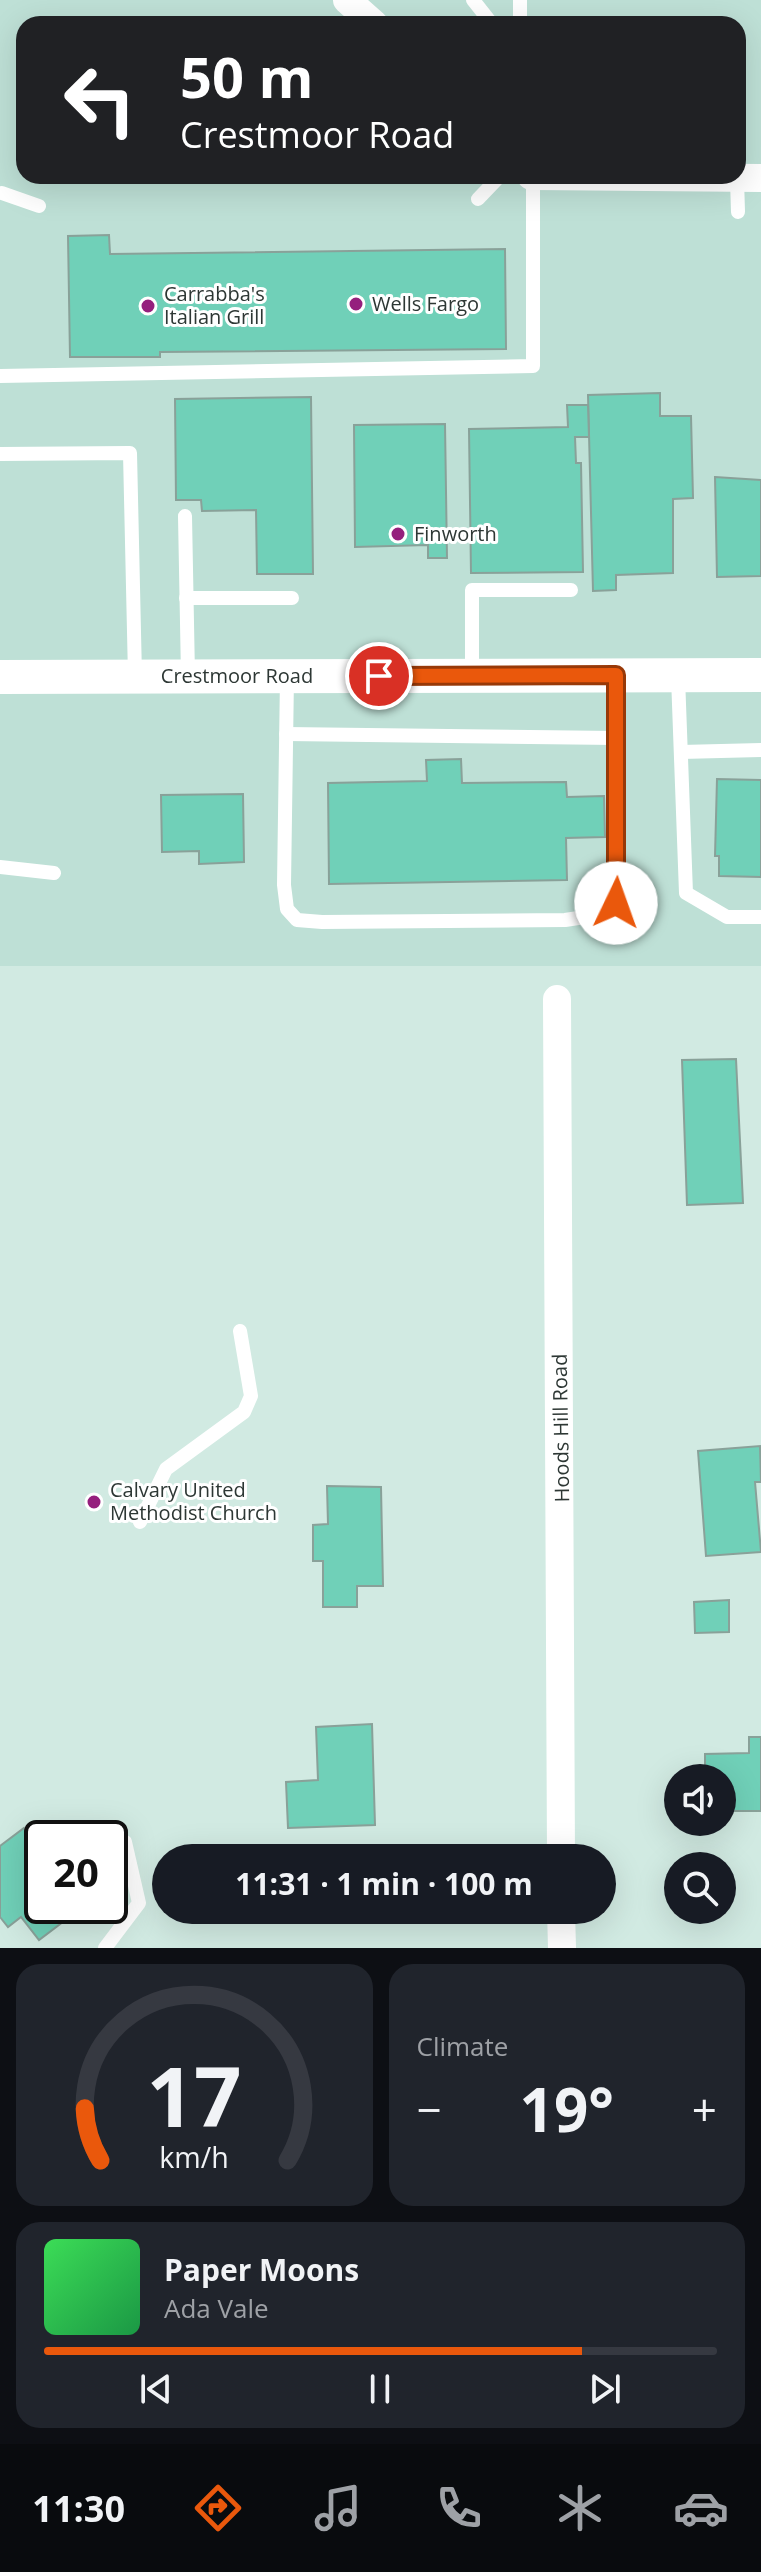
<!DOCTYPE html>
<html lang="en">
<head>
<meta charset="utf-8">
<style>
	:root { --surface:#171b24; --page:#20242c; --text:#f1f3f6; --muted:#9ea1a6; --line:#363941; --accent:#ea580c }
	body { margin:0; font-family:"Open Sans",sans-serif; background:var(--page); color:var(--text); height:100vh; display:flex; flex-direction:column; font-size:30px; white-space:nowrap }
	* { box-sizing:border-box; margin:0 }
	p { font-size:26px; color:var(--muted) }
	.icon { flex:none; width:44px; height:44px; fill:none; stroke:currentColor; stroke-width:2; stroke-linecap:round; stroke-linejoin:round }
	.map { position:relative; height:1948px; overflow:hidden }
	.panel { display:flex; flex-direction:column; gap:16px; padding:16px; background:#0d0f14; flex:1 }
	.panel>* { flex:none }
	.hud { position:absolute; left:16px; top:16px; width:730px; height:168px; border-radius:24px; box-shadow:0 8px 32px #0002; background:#202124; color:#fff; overflow:hidden }
	.fabs { position:absolute; left:664px; top:1764px; display:grid; gap:16px }
	.fabs a { display:grid; place-items:center; width:72px; height:72px; border-radius:50%; background:var(--surface); box-shadow:0 8px 32px #0002; font-size:40px }
	.speed { position:absolute; left:24px; top:1820px; display:flex; gap:16px; font-size:40px; font-weight:700; text-align:center }
	.speed>* { display:grid; place-content:center; width:104px; height:104px; border-radius:50%; background:var(--surface); box-shadow:0 8px 32px #0002; line-height:1 }
	.speed .limit { border:4px solid #111; border-radius:12px; background:#fff; color:#111 }
	.pin { position:absolute; display:grid; place-items:center; width:68px; height:68px; color:#fff; margin:-34px; border:4px solid #fff; border-radius:50%; box-shadow:0 2px 8px #0007 }
	.me { position:absolute; width:88px; margin:-44px; rotate:3deg; stroke-linejoin:round; filter:drop-shadow(0 0 6px #0008) }
	.turn { display:flex; align-items:center; gap:28px; height:168px; padding:0 32px; font-size:36px }
	.turn .icon { width:104px; height:104px; stroke-width:2.5 }
	.turn b { display:block; font-size:56px; line-height:68px }
	.big { font-size:60px; font-weight:700; line-height:1.1 }
	.panel .widget { flex:1; display:flex; flex-direction:column; justify-content:center; gap:12px; min-width:0; padding:0 28px; border-radius:24px; background:var(--page) }
	.panel .dial { align-items:center; gap:0 }
	.dial svg { height:208px; overflow:visible; fill:none; stroke:var(--line); stroke-width:7; stroke-linecap:round; text-anchor:middle }
	.dial text { fill:var(--text); stroke:none }
	.song { display:flex; align-items:center; gap:24px }
	.cover { width:96px; height:96px; border-radius:12px; background:linear-gradient(135deg,hsl(130 70% 55%),hsl(140 70% 35%)) }
	.played { height:8px; border-radius:4px; background:linear-gradient(90deg,var(--accent) 80%,var(--line) 80%) }
	.keys { display:flex; justify-content:space-around; direction:ltr }
	.heat { display:flex; justify-content:space-between; align-items:center; font-size:44px; direction:ltr }
	.panel .tiles { flex:1; display:grid; gap:16px; grid-template-columns:1fr 1fr }
	.widget:last-child { grid-column:span 2 }
	.trip { position:absolute; left:152px; top:1844px; width:464px; height:80px; border-radius:40px; background:var(--surface); box-shadow:0 8px 32px #0002; font-weight:700; line-height:80px; text-align:center }
	.tabs { display:flex; height:128px; justify-content:space-around; align-items:center; background:#090b0e; color:var(--muted) }
	.tabs .icon { width:56px; height:56px }
	.tabs .current { color:var(--accent) }
	.tabs b { font-size:36px; color:var(--text) }
	.map>svg:first-child { display:block }
	.built { fill:#bee0d6; fill-rule:evenodd }
	.building { fill:#70d0b8; stroke:#89a199; stroke-width:2 }
	.lines { fill:none; stroke-linecap:round; stroke-linejoin:round }
	.service { stroke:#fff; stroke-width:14 }
	.minor { stroke:#fff; stroke-width:28 }
	.tertiary { stroke:#fff; stroke-width:34 }
	.route-casing { stroke:#983908; stroke-width:20 }
	.route { stroke:#ea580c; stroke-width:14 }
	.poi-dot { fill:#951f7d; stroke:#fff; stroke-width:3 }
	.labels { text-anchor:middle; stroke-width:6; stroke-linejoin:round; paint-order:stroke }
	.poi-label { font-size:20px; fill:#2d3734; stroke:#fff; text-anchor:start }
	.street-label { font-size:20px; fill:#2d3734; stroke:#fff }
</style>
</head>
<body>
<div class="map">
<svg width="761" height="1948" viewBox="0 0 761 1948">
	<rect width="100%" height="100%" fill="#d1eae2"/>
	<!-- built -->
	<path class="built" d="M0 0H761V966H0ZM24 24H738V176H24Z"/>
	<!-- building -->
	<g class="building">
		<polygon points="109,235 110,254 505,249 506,349 160,352 160,357 70,357 68,236"/>
		<polygon points="660,393 660,416 691,416 693,498 673,499 673,573 616,575 616,590 593,591 588,395"/>
		<polygon points="311,397 313,574 257,574 256,510 202,511 201,500 176,500 175,399"/>
		<polygon points="567,405 588,405 589,437 575,437 576,463 581,463 583,572 471,573 469,429 568,427"/>
		<polygon points="445,424 447,558 428,558 428,545 355,547 354,425"/>
		<polygon points="715,477 761,480 761,576 717,577"/>
		<polygon points="461,759 462,783 566,782 567,797 604,796 605,837 566,838 567,880 329,884 328,783 427,781 426,760"/>
		<polygon points="717,779 761,780 761,877 719,876 719,856 715,856"/>
		<polygon points="243,794 244,862 199,864 199,851 162,852 161,795"/>
		<polygon points="736,1059 743,1203 687,1205 682,1060"/>
		<polygon points="760,1446 761,1482 755,1482 761,1552 706,1556 698,1451"/>
		<polygon points="327,1486 381,1487 383,1586 357,1586 357,1607 323,1607 323,1561 313,1561 313,1525 328,1524"/>
		<polygon points="729,1600 729,1632 695,1633 694,1602"/>
		<polygon points="372,1724 375,1825 288,1828 286,1782 318,1780 316,1727"/>
		<polygon points="749,1737 761,1737 761,1811 722,1811 722,1778 705,1778 705,1754 749,1753"/>
		<polygon points="24,1828 42,1852 42,1866 36,1870 42,1878 42,1906 84,1906 39,1940 21,1917 8,1927 0,1917 0,1846"/>
	</g>
	<g class="lines">
		<!-- service -->
		<g class="service">
			<polyline points="473,0 492,24"/>
			<polyline points="520,0 520,24"/>
			<polyline points="737,179 738,212"/>
			<polyline points="2,193 39,206"/>
			<polyline points="478,199 500,176"/>
			<polyline points="0,376 533,366 533,177"/>
			<polyline points="0,454 130,453 135,676"/>
			<polyline points="185,516 188,676"/>
			<polyline points="186,598 292,598"/>
			<polyline points="472,675 472,590 571,590"/>
			<polyline points="287,677 284,885 287,909 297,920 322,922 565,920 598,915 616,903 616,675"/>
			<polyline points="678,677 686,893 727,917 761,917"/>
			<polyline points="286,734 616,738"/>
			<polyline points="681,752 761,750"/>
			<polyline points="0,867 54,873"/>
			<polyline points="140,1522 166,1469 244,1412 251,1396 240,1331"/>
			<polyline points="93,1834 109,1838"/>
			<polyline points="105,1948 139,1903 125,1842 110,1838"/>
		</g>
		<!-- minor -->
		<g class="minor">
			<polyline points="347,0 374,24"/>
			<polyline points="531,176 761,178"/>
			<polyline points="557,999 561,1858"/>
			<polyline points="561,1910 562,1948"/>
		</g>
		<!-- tertiary -->
		<polyline class="tertiary" points="0,677 761,675"/>
	</g>
	<g class="lines">
		<defs>
			<polyline id="route" points="379,676 616,675 616,903"/>
		</defs>
		<!-- route casing -->
		<use href="#route" class="route-casing"/>
		<!-- route -->
		<use href="#route" class="route"/>
	</g>
	<!-- markers -->
	<g class="poi-dot">
		<circle cx="356" cy="304" r="8"/>
		<circle cx="148" cy="306" r="8"/>
		<circle cx="398" cy="534" r="8"/>
		<circle cx="94" cy="1502" r="8"/>
	</g>
	<g class="labels">
		<!-- poi labels -->
		<g class="poi-label">
			<text x="164" y="301">Carrabba's<tspan x="164" dy="23">Italian Grill</tspan></text>
			<text x="372" y="311">Wells Fargo</text>
			<text x="414" y="541">Finworth</text>
			<text x="110" y="1497">Calvary United<tspan x="110" dy="23">Methodist Church</tspan></text>
		</g>
		<!-- street labels -->
		<g class="street-label">
			<text x="237" y="683">Crestmoor Road</text>
			<text transform="translate(561 1428) rotate(-91)" y="7">Hoods Hill Road</text>
		</g>
	</g>
</svg>
<div class="fabs">
<a><svg class="icon" aria-label="sound" viewBox="0 0 24 24"><path d="M4 9h4l5-4v14l-5-4H4zM17 9q2 3 0 6"/></svg></a>
<a><svg class="icon" aria-label="search" viewBox="0 0 24 24"><circle cx="10" cy="10" r="6"/><path d="M15 15l6 6"/></svg></a>
</div>
<div class="speed"><div class="limit">20</div></div>
<div class="pin" style="left:379px;top:676px;background:#d93025"><svg class="icon" aria-label="arrive" viewBox="0 0 24 24"><path d="M6 21V4h12l-3 4 3 4H6"/></svg></div>
<svg class="me" style="left:616px;top:903px" viewBox="-20 -20 40 40"><circle r="19" fill="#fff"/><path d="M0-13L10 11 0 6-10 11z" fill="#ea580c"/></svg>
<div class="trip">11:31 · 1 min · 100 m</div>
<div class="hud">
<div class="turn"><svg class="icon" aria-label="left" viewBox="0 0 24 24"><path d="M17 20v-9H6M10 6l-5 5 5 5"/></svg><div><b>50 m</b>Crestmoor Road</div></div>
</div>
</div>
<section class="panel">
<div class="tiles">
<div class="widget dial"><svg viewBox="0 0 100 80">
<path d="M14 69A42 42 0 1 1 86 69"/>
<path d="M14 69A42 42 0 0 1 8 49" stroke="#ea580c"/>
<text x="50" y="56" font-size="32" font-weight="700">17</text>
<text x="50" y="72" font-size="11">km/h</text>
</svg></div>
<div class="widget"><p>Climate</p>
<div class="heat"><a>−</a><b class="big">19°</b><a>+</a></div>
</div>
<div class="widget">
<div class="song"><i class="cover"></i><div><b>Paper Moons</b><p>Ada Vale</p></div></div>
<div class="played"></div>
<div class="keys"><svg class="icon" aria-label="previous" viewBox="0 0 24 24"><path d="M18 5L8 12l10 7zM5 5v14"/></svg><svg class="icon" aria-label="pause" viewBox="0 0 24 24"><path d="M8 5v14M16 5v14"/></svg><svg class="icon" aria-label="next" viewBox="0 0 24 24"><path d="M6 5l10 7-10 7zM19 5v14"/></svg></div>
</div>
</div>
</section>
<nav class="tabs">
<b>11:30</b>
<svg class="icon current" aria-label="directions" viewBox="0 0 24 24"><path d="M12 3l9 9-9 9-9-9zM9 14v-3h6M13 9l2 2-2 2"/></svg>
<svg class="icon" aria-label="music" viewBox="0 0 24 24"><path d="M9 18V5l10-2v13"/><circle cx="6" cy="18" r="3"/><circle cx="16" cy="16" r="3"/></svg>
<svg class="icon" aria-label="phone" viewBox="0 0 24 24"><path d="M5 4h4l2 5-3 2q2 4 5 5l2-3 5 2v4C11 20 4 13 5 4z"/></svg>
<svg class="icon" aria-label="climate" viewBox="0 0 24 24"><path d="M12 3v18M4 7l16 10M4 17L20 7"/></svg>
<svg class="icon" aria-label="car" viewBox="0 0 24 24"><path d="M5 17H2v-5l4-1 3-4h7l3 4 3 1v5h-3M9 17h6M6 11h13"/><circle cx="7" cy="17" r="2"/><circle cx="17" cy="17" r="2"/></svg>
</nav>
</body>
</html>
